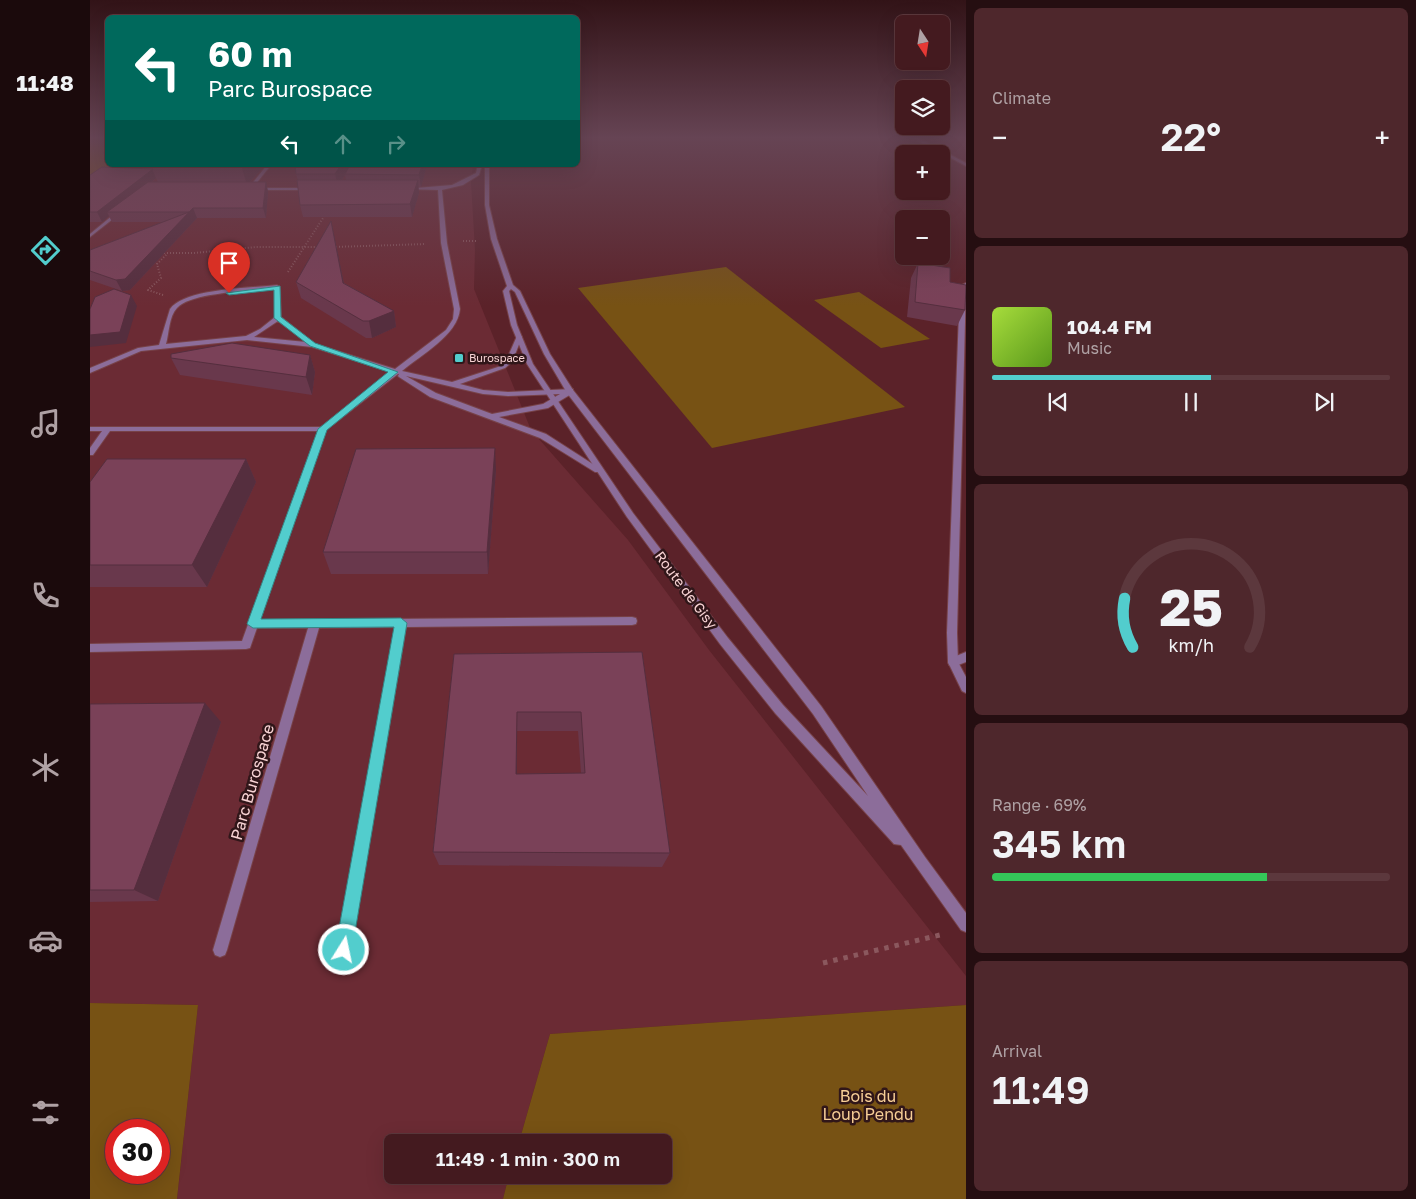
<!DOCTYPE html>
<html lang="en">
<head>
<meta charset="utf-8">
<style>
	:root { --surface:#441a1f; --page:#4e272c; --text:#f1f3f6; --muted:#afa1a4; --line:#5c383d; --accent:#52cdcd }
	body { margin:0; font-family:"Golos Text",sans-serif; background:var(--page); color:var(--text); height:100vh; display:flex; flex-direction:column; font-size:19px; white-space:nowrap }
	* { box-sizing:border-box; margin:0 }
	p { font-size:16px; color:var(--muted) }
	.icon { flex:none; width:28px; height:28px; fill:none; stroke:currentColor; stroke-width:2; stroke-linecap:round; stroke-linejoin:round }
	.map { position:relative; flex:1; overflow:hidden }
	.sheet { display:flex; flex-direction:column; gap:8px; padding:8px; background:#250e11; width:450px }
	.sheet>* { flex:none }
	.banner { position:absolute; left:15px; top:15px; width:475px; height:152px; border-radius:8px; box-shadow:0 5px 20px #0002,0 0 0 1px var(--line); background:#00695c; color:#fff; overflow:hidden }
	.needle { width:32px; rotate:168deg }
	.fabs { position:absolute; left:805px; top:15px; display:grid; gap:10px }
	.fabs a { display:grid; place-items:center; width:55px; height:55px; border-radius:8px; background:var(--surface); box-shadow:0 5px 20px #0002,0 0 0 1px var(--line); font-size:25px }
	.speed { position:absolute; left:15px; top:1119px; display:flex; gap:10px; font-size:25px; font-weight:700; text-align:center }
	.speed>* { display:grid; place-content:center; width:65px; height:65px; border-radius:50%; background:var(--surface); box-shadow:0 5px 20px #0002,0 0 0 1px var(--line); line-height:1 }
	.speed .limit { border:8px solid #d22; background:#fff; color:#111 }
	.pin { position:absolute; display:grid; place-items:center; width:42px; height:42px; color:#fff; margin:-51px -21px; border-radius:50% 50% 50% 0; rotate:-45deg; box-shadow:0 0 5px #0007 }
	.pin .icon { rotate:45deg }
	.me { position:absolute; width:55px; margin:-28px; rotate:10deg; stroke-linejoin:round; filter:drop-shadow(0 0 4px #0008) }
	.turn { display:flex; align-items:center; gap:18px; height:105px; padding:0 20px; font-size:22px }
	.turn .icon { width:65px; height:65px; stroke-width:2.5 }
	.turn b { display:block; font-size:35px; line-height:42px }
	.lanes { display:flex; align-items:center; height:48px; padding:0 20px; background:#0003; justify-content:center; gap:25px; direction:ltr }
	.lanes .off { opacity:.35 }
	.big { font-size:38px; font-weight:600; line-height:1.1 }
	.sheet .tile { flex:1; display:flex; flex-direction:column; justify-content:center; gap:8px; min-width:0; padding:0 18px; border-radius:8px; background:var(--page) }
	.sheet .dial { align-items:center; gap:0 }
	.dial svg { height:130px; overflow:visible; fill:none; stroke:var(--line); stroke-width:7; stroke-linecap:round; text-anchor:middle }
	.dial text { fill:var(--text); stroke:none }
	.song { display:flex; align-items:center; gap:15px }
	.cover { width:60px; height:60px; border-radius:8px; background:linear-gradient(135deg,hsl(80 70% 55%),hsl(90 70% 35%)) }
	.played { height:5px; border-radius:2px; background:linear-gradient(90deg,var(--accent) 55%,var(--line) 55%) }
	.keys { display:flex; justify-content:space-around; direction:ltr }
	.heat { display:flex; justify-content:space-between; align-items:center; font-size:28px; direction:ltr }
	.charge { height:8px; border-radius:4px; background:linear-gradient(90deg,#34c759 69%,var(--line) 0) }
	.trip { position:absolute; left:294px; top:1134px; width:288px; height:50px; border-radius:8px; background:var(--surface); box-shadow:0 5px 20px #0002,0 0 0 1px var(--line); font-weight:600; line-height:50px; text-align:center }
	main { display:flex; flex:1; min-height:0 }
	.dock { display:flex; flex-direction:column; width:90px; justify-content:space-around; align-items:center; background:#1b0a0c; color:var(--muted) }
	.dock .icon { width:35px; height:35px }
	.dock .on { color:var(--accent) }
	.dock b { font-size:22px; color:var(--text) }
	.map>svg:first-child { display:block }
	.built { fill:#6b2b34 }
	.green { fill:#775214; fill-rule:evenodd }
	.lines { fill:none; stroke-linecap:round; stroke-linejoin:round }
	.service-casing { stroke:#774248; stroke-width:2 }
	.minor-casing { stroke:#774248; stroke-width:2 }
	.tertiary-casing { stroke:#774248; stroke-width:2 }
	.path-far1 { stroke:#8b585e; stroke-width:2; stroke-dasharray:1 2; stroke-linecap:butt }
	.path { stroke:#8b585e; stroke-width:5; stroke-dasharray:4.5 6; stroke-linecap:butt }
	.service { fill:#8c6d9a; fill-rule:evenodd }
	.minor { fill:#8c6d9a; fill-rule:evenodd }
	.tertiary { fill:#8c6d9a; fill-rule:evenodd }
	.wall { fill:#69384c; fill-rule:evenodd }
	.shaded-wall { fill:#552e3e }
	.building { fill:#7a4158; stroke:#552e3e; fill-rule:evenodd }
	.route { fill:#52cdcd; stroke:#358585 }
	.poi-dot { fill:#52cdcd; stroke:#301619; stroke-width:2 }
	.labels { text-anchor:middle; stroke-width:5; stroke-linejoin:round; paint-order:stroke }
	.far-poi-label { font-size:11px; fill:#f8d3d4; stroke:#301619; text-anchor:start }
	.street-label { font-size:14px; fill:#f8d3d4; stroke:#301619 }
	.near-street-label { font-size:16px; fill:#f8d3d4; stroke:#301619 }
	.near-park-label { font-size:16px; fill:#f7ce96; stroke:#301619 }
</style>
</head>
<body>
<main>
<nav class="dock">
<b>11:48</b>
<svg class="icon on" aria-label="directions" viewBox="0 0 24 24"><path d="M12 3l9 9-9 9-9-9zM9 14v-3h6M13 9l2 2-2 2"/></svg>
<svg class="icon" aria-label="music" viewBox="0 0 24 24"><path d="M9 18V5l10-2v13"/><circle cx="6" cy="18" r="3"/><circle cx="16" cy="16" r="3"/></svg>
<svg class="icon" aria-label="phone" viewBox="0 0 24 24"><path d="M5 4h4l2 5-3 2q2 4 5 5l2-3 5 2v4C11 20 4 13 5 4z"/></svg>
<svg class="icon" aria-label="climate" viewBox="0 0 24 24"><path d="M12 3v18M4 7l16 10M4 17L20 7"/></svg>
<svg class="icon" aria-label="car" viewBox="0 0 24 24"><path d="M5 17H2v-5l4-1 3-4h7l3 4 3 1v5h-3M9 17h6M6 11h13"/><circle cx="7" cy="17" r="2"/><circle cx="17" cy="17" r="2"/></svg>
<svg class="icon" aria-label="filters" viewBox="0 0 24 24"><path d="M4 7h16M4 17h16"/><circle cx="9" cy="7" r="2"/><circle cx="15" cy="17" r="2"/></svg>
</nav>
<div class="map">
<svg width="876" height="1199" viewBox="0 0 876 1199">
	<rect width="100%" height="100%" fill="#5b2229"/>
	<!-- built -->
	<polygon class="built" points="31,165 383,165 381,182 385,250 384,289 441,430 538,540 619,650 876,976 876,1005 460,1034 429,1142 302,1142 302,1175 419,1175 413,1199 87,1199 108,1005 0,1003 0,178"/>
	<!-- green -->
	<g class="green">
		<polygon points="0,138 17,138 18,165 31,165 0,178"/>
		<polygon points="636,267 815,407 622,448 488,288"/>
		<polygon points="769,292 840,339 791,348 724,300"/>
		<path d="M0 1003 108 1005 87 1199H0ZM26 1130H69V1172H26Z"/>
		<polygon points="876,1005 876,1199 413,1199 419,1175 572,1175 572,1142 429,1142 460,1034"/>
	</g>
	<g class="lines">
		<defs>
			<polygon id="service" points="876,652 876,662 863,667 859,665 858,662 859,659"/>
			<g id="minor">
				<polygon points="823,138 828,138 876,163 876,166"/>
				<polygon points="177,165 181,165 161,190 157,190"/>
				<path d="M388 165H392L389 175 373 185 352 190 357 243 370 309C368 335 331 355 312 371L362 382 411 366 416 361 427 336H431L432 337 422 362 415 368 370 384 393 390 418 392 483 389V393L458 408 409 417 456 434 512 470 511 472H505L450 438 340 397 309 377 308 376 309 374H308L236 430 170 620 542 617 546 618 547 621 546 624 542 625 316 627 261 950 259 955 254 957 249 955 247 950 305 627 229 628 137 950 135 955 130 957 125 955 123 950 218 628H167L160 648 156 649 0 652V644L152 641 228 431H20L3 455H0V448L12 431H0V427H231L301 372 222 347 157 340 51 351 0 373V368L48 348 69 345 80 309C95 288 162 288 187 285L190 287 191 317 225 344 305 369 356 330 363 319 364 309 351 243 348 190 314 189 362 185 386 173ZM184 289 185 317 170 329 156 336 76 344C79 334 79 316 87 308 101 292 163 291 184 289ZM188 321 216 342 164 337ZM316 376 393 394 418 396 470 394 453 404 402 414 346 393Z"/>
				<polygon points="164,188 222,188 224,189 222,190 162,190"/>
				<polygon points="29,210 33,211 0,237 0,234"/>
				<polygon points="876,283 867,633 868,662 876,677 876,693 872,691 858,662 857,633 870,286"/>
			</g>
			<path id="tertiary" d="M395 165H399V205L407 239 423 285 430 291 460 354 483 390 731 706 835 857 876 913V932L871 930 811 845 804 844 685 713 630 644 537 517 437 364 421 325 413 291 417 286 401 239 395 205ZM421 289 425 292 454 354 477 393 723 714 778 796 693 705 638 638 543 513 443 364 427 325 419 291Z"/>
		</defs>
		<!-- service casing -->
		<use href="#service" class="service-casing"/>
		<!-- minor casing -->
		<use href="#minor" class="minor-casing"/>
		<!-- tertiary casing -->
		<use href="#tertiary" class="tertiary-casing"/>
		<!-- path-far1 -->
		<g class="path-far1">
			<polyline points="373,241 386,241"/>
			<polyline points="243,247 336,244"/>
			<polyline points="71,253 104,253 166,247 229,247"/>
			<polyline points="198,272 235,215"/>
			<polyline points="73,295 58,290 71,278 67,264 77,254"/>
		</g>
		<!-- path -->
		<polyline class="path" points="733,963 854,934"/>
		<!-- service -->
		<use href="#service" class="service"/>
		<!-- minor -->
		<use href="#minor" class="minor"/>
		<!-- tertiary -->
		<use href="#tertiary" class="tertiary"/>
	</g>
	<!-- wall -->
	<g class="wall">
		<polygon points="18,149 18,163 13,153"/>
		<path d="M18 165H175L160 182H176L178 192 176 218H107L40 290 32 291 0 280V250L73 222H22L19 216 12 222H0V175L19 167ZM66 178 68 182H62Z"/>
		<path d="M337 165 331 187H328L329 193 322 217H213L210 205 208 180 206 174ZM255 175 256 180H252Z"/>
		<polygon points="241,221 254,283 304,311 306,327 282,338 276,338 211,298 206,282"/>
		<polygon points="828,263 860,282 875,310 867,326 817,317 821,278"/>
		<polygon points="220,355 225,372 222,395 90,375 81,358"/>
		<polygon points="156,459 166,482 117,587 0,587 0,482"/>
		<polygon points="406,470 398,574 241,574 233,552"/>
		<path d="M552 652 580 853 572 867 349 865 343 852 364 654ZM427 731H488L491 773 427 774Z"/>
		<polygon points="0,704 131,722 68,901 0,902"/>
	</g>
	<!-- shaded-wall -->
	<g class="shaded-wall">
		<polygon points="151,165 175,165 157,185"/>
		<polygon points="251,165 261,165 248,186 245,174"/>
		<polygon points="332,165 337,165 331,187 329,175"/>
		<polygon points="62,169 66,178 24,212 17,212 19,216 12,222 7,212"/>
		<polygon points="328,180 329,193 322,217 320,204"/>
		<polygon points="176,182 178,192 176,218 173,208"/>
		<polygon points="103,208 107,218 40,290 32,291 26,280"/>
		<polygon points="241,221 244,235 257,299 253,283"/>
		<polygon points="41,295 47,306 36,343 0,347 0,335"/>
		<polygon points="304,311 306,327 282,338 279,321"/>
		<polygon points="220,355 225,372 222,395 216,377"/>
		<polygon points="405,448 406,470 398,574 397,552"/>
		<polygon points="156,459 166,482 117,587 102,565"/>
		<polygon points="115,703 131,722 68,901 44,890"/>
		<polygon points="427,712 427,790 426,774"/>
	</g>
	<!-- building -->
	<g class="building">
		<polygon points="18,149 18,153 13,153"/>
		<polygon points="205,165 251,165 245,174 206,174"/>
		<polygon points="260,165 332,165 329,175 255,174"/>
		<polygon points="12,167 63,169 7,212 0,212 0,175"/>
		<polygon points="207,180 328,180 320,204 210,205"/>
		<polygon points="58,182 176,182 173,208 103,208 35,279 26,280 0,271 0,250 99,212 17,212"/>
		<polygon points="241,221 253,283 304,311 279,321 273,321 206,282"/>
		<polygon points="828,263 860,268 860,282 876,285 875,310 825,302"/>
		<polygon points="24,289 41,295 30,332 0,335 0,309 5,297"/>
		<polygon points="142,343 220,355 216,377 81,358 81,354"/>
		<polygon points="405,448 397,552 233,552 266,449"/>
		<polygon points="17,459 156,459 102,565 0,565 0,482"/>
		<path d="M552 652 580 853 343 852 364 654ZM427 712H491L495 773 426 774Z"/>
		<polygon points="115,703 44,890 0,890 0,704"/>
	</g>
	<!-- sky -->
	<linearGradient id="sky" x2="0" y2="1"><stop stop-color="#321317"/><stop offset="0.45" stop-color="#664454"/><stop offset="1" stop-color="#664454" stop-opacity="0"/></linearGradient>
	<rect width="876" height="306" fill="url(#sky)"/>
	<!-- route -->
	<polygon class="route" points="190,286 191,317 225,343 308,372 237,430 171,619 311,618 317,623 262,950 260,956 254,959 248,956 245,950 304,627 163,628 157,624 228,429 298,372 220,346 184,318 184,290 139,295 136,293"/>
	<!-- markers -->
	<rect class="poi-dot" x="364" y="353" width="10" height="10" rx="2.5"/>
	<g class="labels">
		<!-- far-poi labels -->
		<g class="far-poi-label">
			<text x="379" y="362">Burospace</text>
		</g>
		<!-- street labels -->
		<g class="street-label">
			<text transform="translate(596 590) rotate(53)" y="5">Route de Gisy</text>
		</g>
		<!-- near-street labels -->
		<g class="near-street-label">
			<text transform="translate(162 782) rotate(-74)" y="6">Parc Burospace</text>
		</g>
		<!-- near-park labels -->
		<g class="near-park-label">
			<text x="778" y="1102">Bois du<tspan x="778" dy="18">Loup Pendu</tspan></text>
		</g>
	</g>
</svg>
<div class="fabs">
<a><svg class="needle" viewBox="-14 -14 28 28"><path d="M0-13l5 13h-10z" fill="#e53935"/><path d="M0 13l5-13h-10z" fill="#afa1a4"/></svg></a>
<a><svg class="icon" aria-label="layers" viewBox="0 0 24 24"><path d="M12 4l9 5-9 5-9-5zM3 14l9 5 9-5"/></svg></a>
<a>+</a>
<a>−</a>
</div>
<div class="speed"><div class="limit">30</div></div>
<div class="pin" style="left:139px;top:293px;background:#d93025"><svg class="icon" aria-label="arrive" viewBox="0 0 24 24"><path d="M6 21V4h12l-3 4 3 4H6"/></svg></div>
<svg class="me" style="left:254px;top:950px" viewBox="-20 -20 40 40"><circle r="17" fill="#52cdcd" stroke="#fff" stroke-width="3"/><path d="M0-11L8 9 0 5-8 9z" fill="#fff"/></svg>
<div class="trip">11:49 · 1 min · 300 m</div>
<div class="banner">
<div class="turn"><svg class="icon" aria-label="left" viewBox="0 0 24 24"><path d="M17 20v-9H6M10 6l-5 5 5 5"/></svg><div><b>60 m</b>Parc Burospace</div></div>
<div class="lanes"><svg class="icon" aria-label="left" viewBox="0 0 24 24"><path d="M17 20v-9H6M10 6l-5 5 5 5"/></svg><svg class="icon off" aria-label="ahead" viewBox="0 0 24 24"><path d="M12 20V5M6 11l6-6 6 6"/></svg><svg class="icon off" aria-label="right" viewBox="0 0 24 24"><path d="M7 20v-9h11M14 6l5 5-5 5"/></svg></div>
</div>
</div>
<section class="sheet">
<div class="tile"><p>Climate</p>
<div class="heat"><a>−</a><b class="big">22°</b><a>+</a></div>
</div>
<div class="tile">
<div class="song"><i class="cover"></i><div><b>104.4 FM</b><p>Music</p></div></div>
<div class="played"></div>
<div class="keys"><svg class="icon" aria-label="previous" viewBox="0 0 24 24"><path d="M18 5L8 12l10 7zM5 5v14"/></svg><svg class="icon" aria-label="pause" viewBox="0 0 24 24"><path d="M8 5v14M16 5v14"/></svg><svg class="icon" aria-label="next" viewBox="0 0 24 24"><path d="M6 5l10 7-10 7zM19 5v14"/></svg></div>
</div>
<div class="tile dial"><svg viewBox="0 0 100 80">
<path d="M14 69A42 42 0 1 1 86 69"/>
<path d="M14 69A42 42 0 0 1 9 39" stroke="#52cdcd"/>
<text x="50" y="56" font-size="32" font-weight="700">25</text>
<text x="50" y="72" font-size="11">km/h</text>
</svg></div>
<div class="tile"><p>Range · 69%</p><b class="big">345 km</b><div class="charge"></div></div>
<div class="tile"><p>Arrival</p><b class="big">11:49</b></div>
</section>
</main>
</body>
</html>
